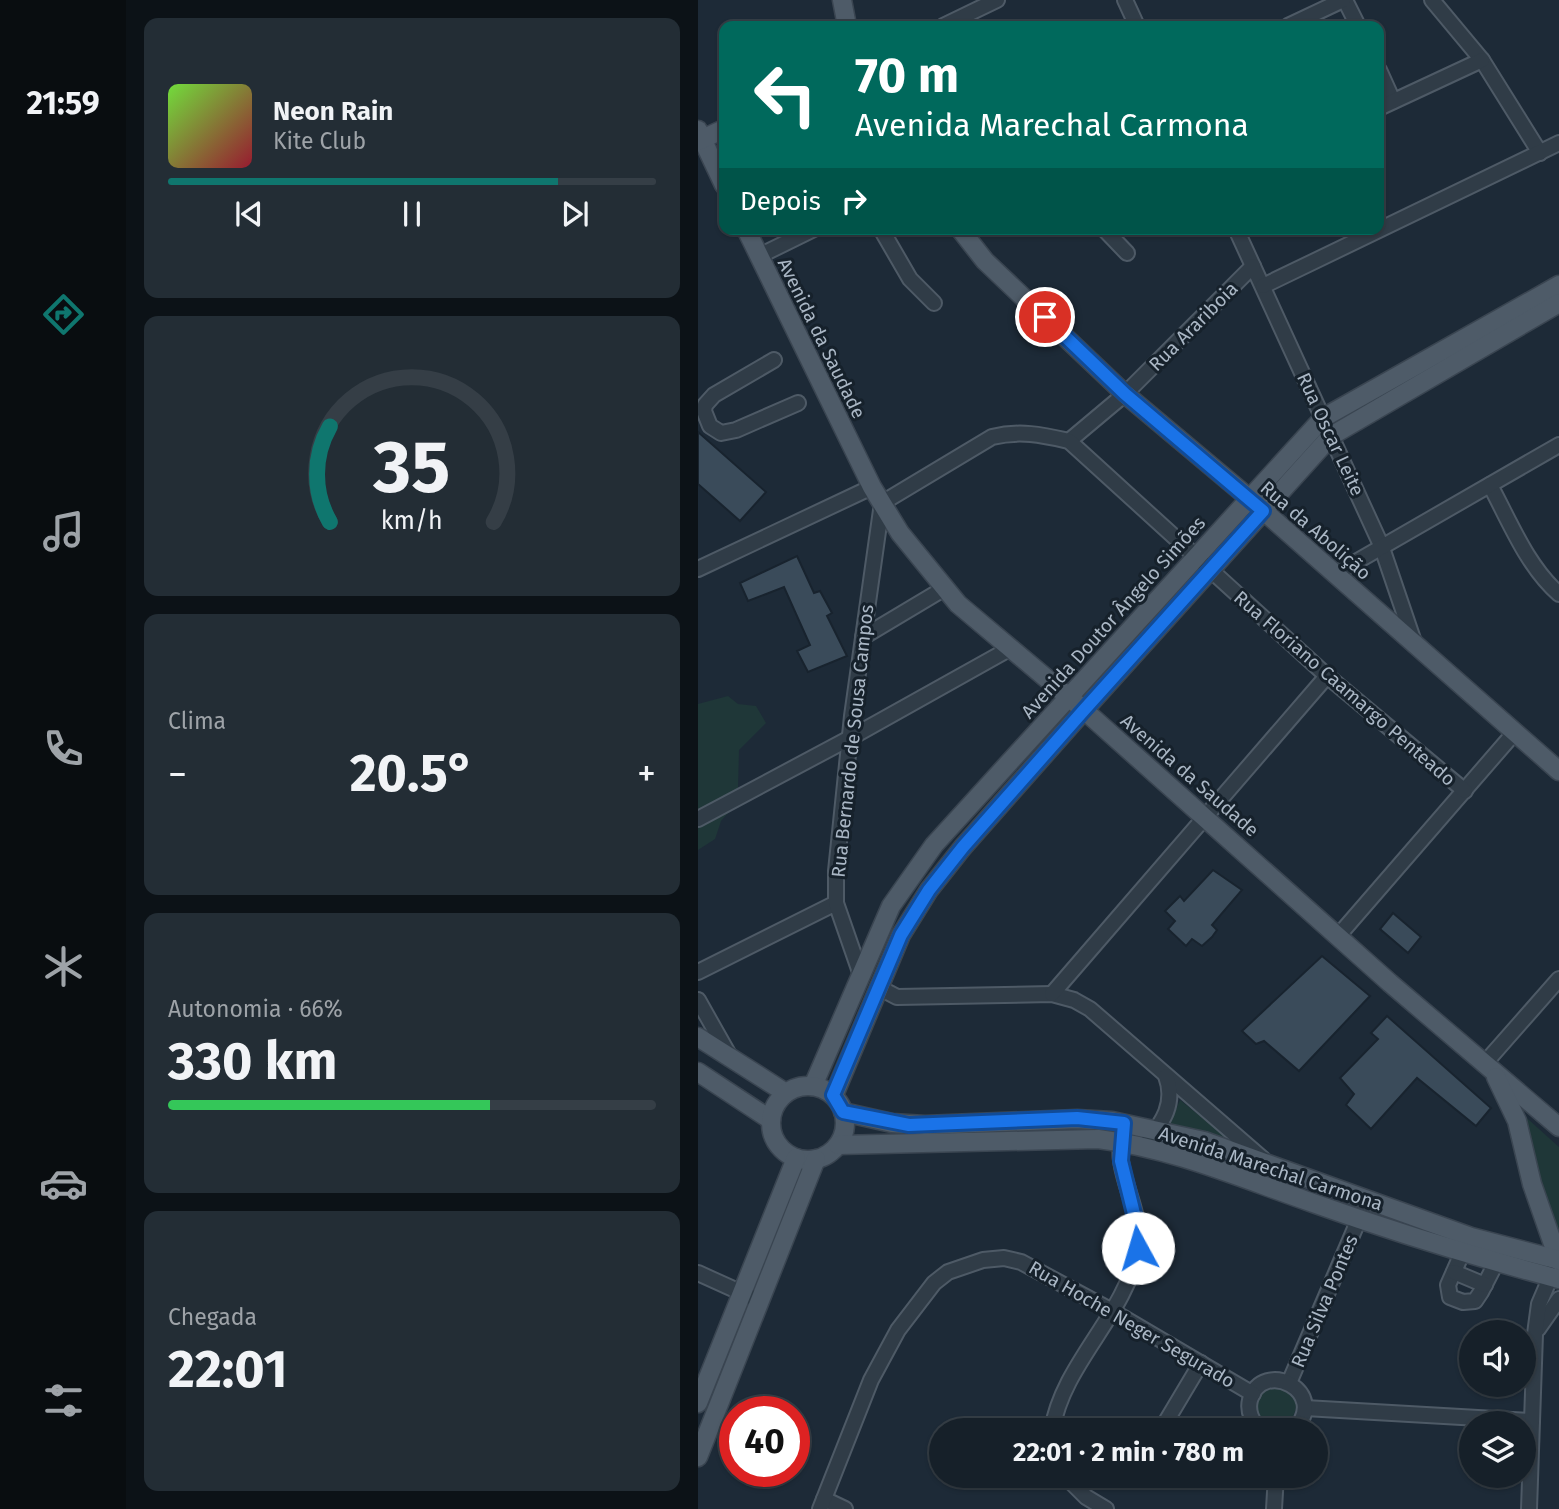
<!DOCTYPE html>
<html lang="pt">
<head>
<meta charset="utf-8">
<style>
	:root { --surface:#162029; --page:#232d35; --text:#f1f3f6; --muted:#9ea3a8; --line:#353e46; --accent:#0f766e }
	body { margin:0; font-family:"Fira Sans",sans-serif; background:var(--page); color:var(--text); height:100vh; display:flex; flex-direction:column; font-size:26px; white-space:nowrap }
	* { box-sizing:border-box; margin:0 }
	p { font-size:23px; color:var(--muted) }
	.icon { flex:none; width:38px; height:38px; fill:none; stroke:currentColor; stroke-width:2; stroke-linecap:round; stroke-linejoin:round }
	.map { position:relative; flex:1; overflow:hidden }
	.panel { display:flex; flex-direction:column; gap:18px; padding:18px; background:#0c1217; width:572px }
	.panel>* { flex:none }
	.hud { position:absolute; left:21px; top:21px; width:665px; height:214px; border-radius:14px; box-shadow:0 2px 5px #0004,0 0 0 2px var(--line); background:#00695c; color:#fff; overflow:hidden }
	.buttons { position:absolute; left:761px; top:1320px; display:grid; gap:14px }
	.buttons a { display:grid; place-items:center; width:77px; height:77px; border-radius:50%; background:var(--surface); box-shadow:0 2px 5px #0004,0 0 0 2px var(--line); font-size:35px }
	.speed { position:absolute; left:21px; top:1396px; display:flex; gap:14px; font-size:35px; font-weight:700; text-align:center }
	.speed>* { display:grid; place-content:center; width:91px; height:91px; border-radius:50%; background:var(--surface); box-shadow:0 2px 5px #0004,0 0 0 2px var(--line); line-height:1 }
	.speed .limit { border:10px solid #d22; background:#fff; color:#111 }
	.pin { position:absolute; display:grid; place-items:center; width:60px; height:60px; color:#fff; margin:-30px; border:4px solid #fff; border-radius:50%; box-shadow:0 2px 7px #0007 }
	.me { position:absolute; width:77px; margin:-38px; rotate:354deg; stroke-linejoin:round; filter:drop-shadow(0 0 5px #0008) }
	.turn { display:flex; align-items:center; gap:24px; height:147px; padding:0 21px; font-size:32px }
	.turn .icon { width:91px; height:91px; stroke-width:2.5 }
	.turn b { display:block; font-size:49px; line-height:60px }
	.then { display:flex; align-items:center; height:66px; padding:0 21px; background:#0003; gap:14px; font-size:26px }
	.big { font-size:52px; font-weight:700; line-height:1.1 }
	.panel .tile { flex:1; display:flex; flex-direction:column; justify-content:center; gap:10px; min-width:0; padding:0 24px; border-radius:14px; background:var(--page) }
	.panel .dial { align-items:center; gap:0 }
	.dial svg { height:182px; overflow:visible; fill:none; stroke:var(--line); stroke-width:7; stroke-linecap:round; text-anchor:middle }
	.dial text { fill:var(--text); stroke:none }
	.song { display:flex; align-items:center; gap:21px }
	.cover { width:84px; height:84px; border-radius:10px; background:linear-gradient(135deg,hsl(100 70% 55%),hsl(350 70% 35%)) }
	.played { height:7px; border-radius:4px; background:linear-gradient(90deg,var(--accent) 80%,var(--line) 80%) }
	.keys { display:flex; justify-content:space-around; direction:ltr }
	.heat { display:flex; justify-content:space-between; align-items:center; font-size:38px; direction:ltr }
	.charge { height:10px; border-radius:5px; background:linear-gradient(90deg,#34c759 66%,var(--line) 0) }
	.trip { position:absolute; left:231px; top:1418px; width:399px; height:70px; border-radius:35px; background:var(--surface); box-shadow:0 2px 5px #0004,0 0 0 2px var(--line); font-weight:700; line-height:70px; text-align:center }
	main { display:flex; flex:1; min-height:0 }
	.tab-bar { display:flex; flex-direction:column; width:126px; justify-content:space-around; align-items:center; background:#090d10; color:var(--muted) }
	.tab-bar .icon { width:49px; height:49px }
	.tab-bar .current { color:var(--accent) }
	.tab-bar b { font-size:32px; color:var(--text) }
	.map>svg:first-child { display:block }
	.green { fill:#1f3738 }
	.building { fill:#3a4b5a; stroke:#18232e; stroke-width:2 }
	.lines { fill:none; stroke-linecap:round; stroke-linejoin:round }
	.minor-casing { stroke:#4e5a66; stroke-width:18 }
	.major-casing { stroke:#3a4551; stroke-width:21 }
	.minor { stroke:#303c47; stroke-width:14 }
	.major { stroke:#4e5b68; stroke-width:18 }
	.route-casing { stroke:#114b97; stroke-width:18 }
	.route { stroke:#1a73e8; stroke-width:12 }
	.labels { text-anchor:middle; stroke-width:6; stroke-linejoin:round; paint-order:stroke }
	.street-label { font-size:19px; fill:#aab7c5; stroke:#16212b }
</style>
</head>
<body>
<main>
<nav class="tab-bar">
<b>21:59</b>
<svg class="icon current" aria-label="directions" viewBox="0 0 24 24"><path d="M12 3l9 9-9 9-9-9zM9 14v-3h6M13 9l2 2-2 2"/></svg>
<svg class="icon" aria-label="music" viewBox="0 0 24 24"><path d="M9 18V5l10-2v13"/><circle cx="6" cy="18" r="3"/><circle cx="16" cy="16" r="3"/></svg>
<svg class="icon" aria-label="phone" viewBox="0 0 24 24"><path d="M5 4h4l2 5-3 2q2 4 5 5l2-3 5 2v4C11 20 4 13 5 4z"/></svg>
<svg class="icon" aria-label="climate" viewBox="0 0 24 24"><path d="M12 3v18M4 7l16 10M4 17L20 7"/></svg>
<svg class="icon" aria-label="car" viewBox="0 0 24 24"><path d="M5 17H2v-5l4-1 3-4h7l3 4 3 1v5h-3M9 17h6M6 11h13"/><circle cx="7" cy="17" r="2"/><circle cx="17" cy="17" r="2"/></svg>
<svg class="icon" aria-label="filters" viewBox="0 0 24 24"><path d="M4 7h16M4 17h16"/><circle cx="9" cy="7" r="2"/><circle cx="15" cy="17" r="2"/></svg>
</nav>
<section class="panel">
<div class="tile">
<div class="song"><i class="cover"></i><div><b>Neon Rain</b><p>Kite Club</p></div></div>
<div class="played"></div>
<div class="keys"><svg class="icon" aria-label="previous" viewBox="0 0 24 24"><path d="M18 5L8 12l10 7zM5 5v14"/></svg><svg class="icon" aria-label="pause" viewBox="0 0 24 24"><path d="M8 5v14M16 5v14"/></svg><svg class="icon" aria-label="next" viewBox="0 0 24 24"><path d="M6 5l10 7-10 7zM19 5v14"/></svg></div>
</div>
<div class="tile dial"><svg viewBox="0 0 100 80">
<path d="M14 69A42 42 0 1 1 86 69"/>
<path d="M14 69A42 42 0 0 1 14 27" stroke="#0f766e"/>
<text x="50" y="56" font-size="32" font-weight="700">35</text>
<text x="50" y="72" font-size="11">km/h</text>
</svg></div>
<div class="tile"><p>Clima</p>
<div class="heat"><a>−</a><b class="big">20.5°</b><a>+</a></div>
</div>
<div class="tile"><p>Autonomia · 66%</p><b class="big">330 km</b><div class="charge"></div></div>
<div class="tile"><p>Chegada</p><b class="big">22:01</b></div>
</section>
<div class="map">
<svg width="861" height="1509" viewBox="0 0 861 1509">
	<rect width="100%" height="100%" fill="#1d2a37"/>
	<!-- green -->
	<g class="green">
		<polygon points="30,696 40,704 58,706 68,723 41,750 40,788 36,806 23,821 17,839 0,850 0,704"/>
		<polygon points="482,1100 541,1147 472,1124"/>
		<polygon points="820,1110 861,1147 861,1242"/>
		<circle cx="577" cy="1405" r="21"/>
	</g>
	<!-- building -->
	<g class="building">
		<polygon points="0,432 68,492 42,521 0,484"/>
		<polygon points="99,556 116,593 122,591 134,613 129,616 149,656 110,672 99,651 112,645 86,587 50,601 42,583"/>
		<polygon points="515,870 544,890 514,925 519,930 514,937 504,946 494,939 488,946 470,929 477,921 467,911 482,896 486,901"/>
		<polygon points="695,913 723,937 710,953 682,929"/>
		<polygon points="624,956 672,996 601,1071 566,1041 558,1044 544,1031"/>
		<polygon points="689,1016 793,1108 778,1126 719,1078 673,1129 648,1105 656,1094 642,1078 680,1039 673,1033"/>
	</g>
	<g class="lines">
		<defs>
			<g id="minor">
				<polyline points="427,0 439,26"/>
				<polyline points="647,0 660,26"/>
				<polyline points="734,0 784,60 842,153"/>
				<polyline points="245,26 299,0"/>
				<polyline points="590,26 645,0"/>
				<polyline points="681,70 695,101"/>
				<polyline points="681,108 784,60"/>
				<polyline points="183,229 212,279 236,303"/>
				<polyline points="406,229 429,253"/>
				<polyline points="538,229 683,545 716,642"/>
				<polyline points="61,256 116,229"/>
				<polyline points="565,286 861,143"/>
				<polyline points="76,360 16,395 7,405 6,411 12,426 23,433 38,430 100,403"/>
				<polyline points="371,441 427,394 555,266"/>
				<path d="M792 485C812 522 829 566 861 594"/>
				<polyline points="0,569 174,487"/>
				<polyline points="637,574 861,445"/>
				<polyline points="165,637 247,588"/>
				<polyline points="0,819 152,738 313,648"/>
				<polyline points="641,935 817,732"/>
				<polyline points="0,972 138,903"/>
				<path d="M163 975 138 903V871L154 716 184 503 294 437C322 430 344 435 371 441L628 675 767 791"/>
				<polyline points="180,987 199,997 354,994 376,1000 392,1009 565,1159"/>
				<polyline points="354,994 629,676"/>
				<polyline points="0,1000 31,1055"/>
				<polyline points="787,1063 861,979"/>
				<path d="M445 1148C462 1125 479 1106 468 1076"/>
				<polyline points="765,1251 750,1285 752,1297 765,1302 777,1301 783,1292 799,1261"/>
				<polyline points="756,1272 787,1285"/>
				<polyline points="0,1273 53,1297"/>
				<polyline points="840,1329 861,1299"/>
				<polyline points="591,1383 661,1219"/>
				<polyline points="607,1408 834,1421"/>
				<path d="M354 1430C365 1363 427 1316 440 1250 445 1220 427 1190 423 1161 421 1148 424 1135 426 1123"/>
				<polyline points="463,1430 503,1363"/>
				<path d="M562 1430C554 1421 549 1412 552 1400 564 1357 633 1392 596 1430"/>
				<polyline points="366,1475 388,1497 408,1509"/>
				<polyline points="126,1499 147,1509"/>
				<polyline points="122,1509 173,1380 200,1330 236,1283 250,1272 285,1260 306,1258 323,1262 414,1311 555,1394"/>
				<polyline points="576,1509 578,1475"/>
				<polyline points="831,1509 837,1334 841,1304 856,1269"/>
			</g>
			<g id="major">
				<polyline points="144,0 149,26"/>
				<polyline points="0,130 26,185"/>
				<polyline points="0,141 26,129"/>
				<polyline points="48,229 174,487 202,533 260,604 386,710 692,983 861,1127"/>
				<polyline points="262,229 287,261 427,394 551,498 861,771"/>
				<polyline points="0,1037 88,1093"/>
				<polyline points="0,1072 73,1120"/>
				<polyline points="798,1077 819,1121 834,1184 861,1261"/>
				<polyline points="115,1086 193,906 236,845 625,418 861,285"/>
				<circle cx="110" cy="1123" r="37"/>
				<polyline points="136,1095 203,935 231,890 265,847 386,710 633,436 861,303"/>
				<polyline points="145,1112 194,1123 227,1125 379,1119 414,1121 506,1141 773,1237 861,1260"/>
				<path d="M140 1145 400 1139C474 1148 545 1179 615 1203 696 1232 778 1257 861 1279"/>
				<polyline points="0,1403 98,1158"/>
				<polyline points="0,1457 118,1159"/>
			</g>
		</defs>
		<!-- minor casing -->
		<use href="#minor" class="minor-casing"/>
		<!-- major casing -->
		<use href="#major" class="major-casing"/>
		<!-- minor -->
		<use href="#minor" class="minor"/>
		<!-- major -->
		<use href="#major" class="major"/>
	</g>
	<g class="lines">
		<defs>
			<polyline id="route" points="347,317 427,394 565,511 386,710 265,847 231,890 203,935 135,1095 145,1112 211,1125 379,1118 426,1123 423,1161 440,1230 440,1248"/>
		</defs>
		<!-- route casing -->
		<use href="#route" class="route-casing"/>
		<!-- route -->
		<use href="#route" class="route"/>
	</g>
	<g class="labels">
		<!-- street labels -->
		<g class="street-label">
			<text transform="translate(495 326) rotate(-45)" y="7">Rua Arariboia</text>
			<text transform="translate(124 338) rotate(64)" y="7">Avenida da Saudade</text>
			<text transform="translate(633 434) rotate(65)" y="7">Rua Oscar Leite</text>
			<text transform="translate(618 530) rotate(41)" y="7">Rua da Abolição</text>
			<text transform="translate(415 617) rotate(-48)" y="7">Avenida Doutor Ângelo Simões</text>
			<text transform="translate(647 688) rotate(41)" y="7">Rua Floriano Caamargo Penteado</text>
			<text transform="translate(154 741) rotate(-84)" y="7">Rua Bernardo de Sousa Campos</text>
			<text transform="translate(492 775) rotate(41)" y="7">Avenida da Saudade</text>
			<text transform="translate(573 1168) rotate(18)" y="7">Avenida Marechal Carmona</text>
			<text transform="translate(626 1301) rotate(-67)" y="7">Rua Silva Pontes</text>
			<text transform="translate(434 1324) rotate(30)" y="7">Rua Hoche Neger Segurado</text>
		</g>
	</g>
</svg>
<div class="buttons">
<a><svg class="icon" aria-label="sound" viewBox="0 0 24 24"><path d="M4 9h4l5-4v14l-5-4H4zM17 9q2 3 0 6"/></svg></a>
<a><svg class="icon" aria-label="layers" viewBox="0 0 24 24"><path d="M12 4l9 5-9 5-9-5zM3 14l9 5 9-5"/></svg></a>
</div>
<div class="speed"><div class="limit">40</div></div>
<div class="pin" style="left:347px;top:317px;background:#d93025"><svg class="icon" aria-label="arrive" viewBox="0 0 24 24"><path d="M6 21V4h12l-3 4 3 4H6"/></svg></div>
<svg class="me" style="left:440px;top:1248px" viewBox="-20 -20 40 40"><circle r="19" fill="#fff"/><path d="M0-13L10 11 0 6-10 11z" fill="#1a73e8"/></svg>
<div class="trip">22:01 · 2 min · 780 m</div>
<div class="hud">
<div class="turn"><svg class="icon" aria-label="left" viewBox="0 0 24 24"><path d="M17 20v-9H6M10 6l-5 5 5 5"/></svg><div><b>70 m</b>Avenida Marechal Carmona</div></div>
<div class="then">Depois<svg class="icon" aria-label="right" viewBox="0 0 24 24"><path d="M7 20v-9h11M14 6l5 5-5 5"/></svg></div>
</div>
</div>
</main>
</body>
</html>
